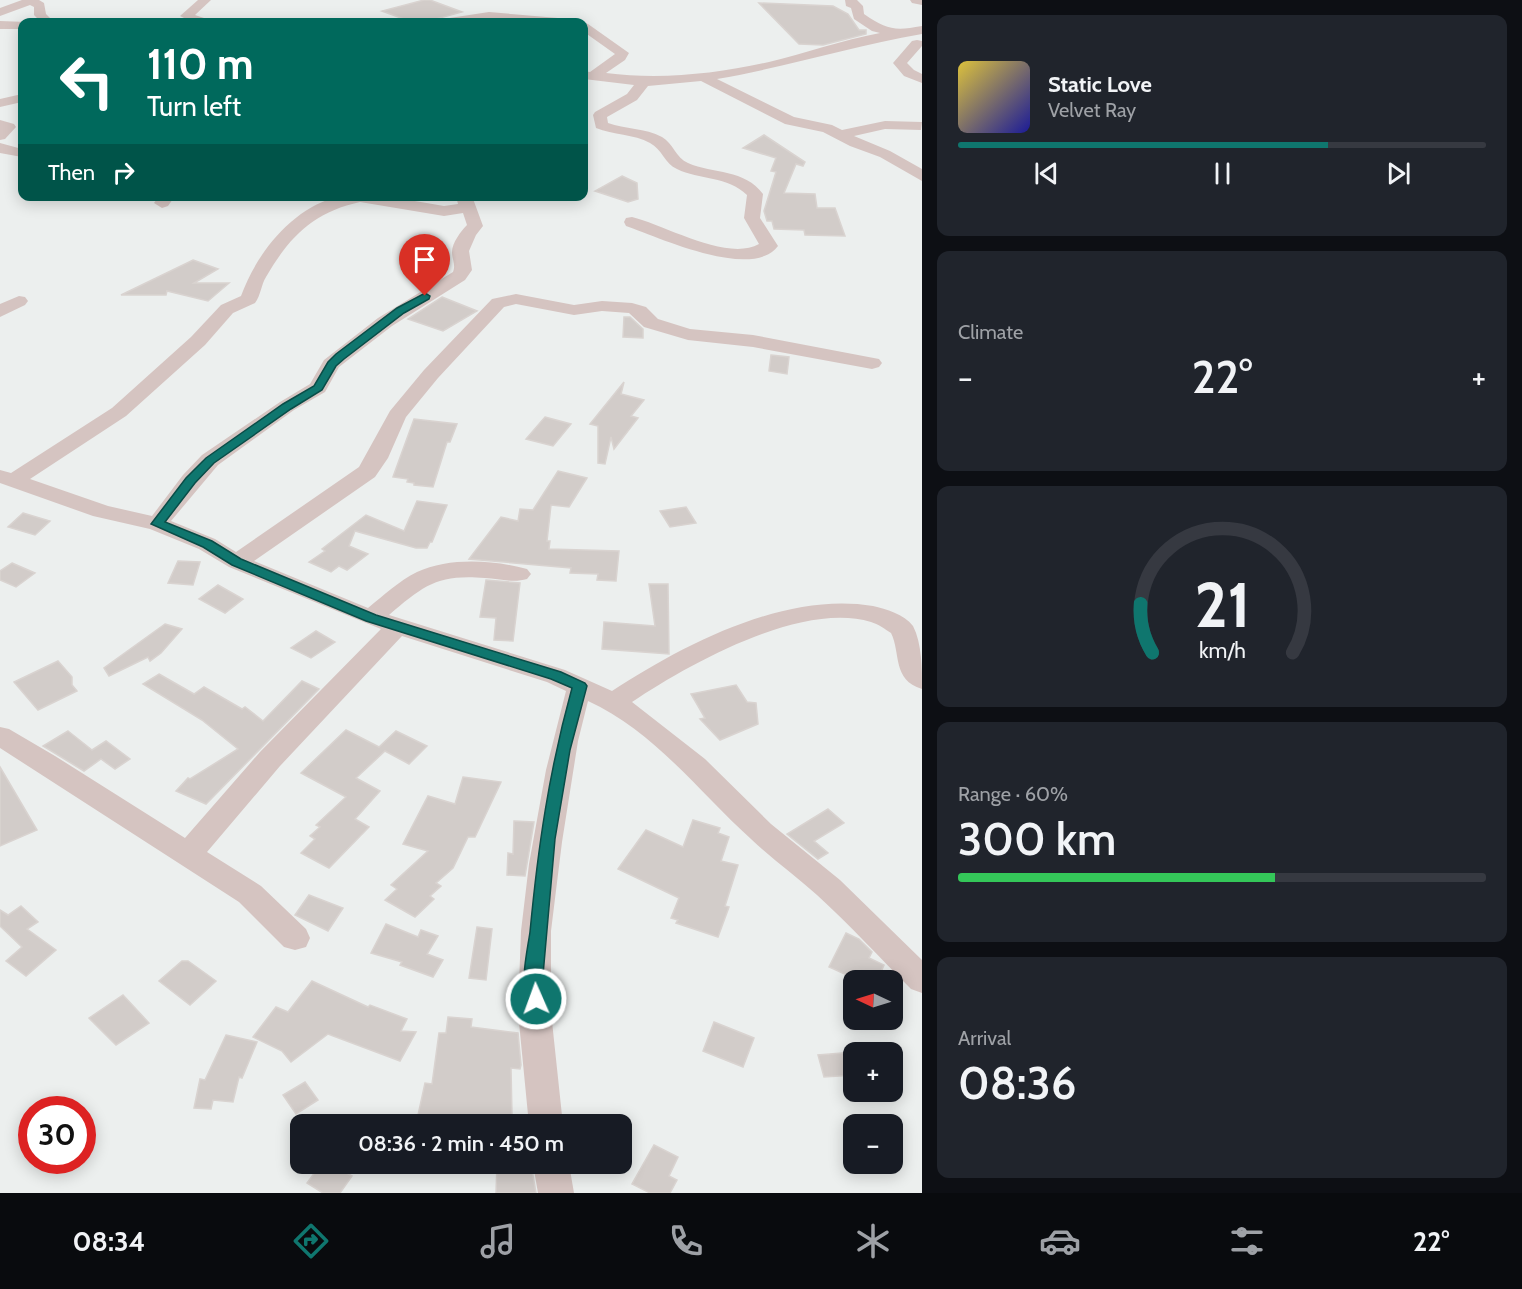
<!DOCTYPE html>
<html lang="en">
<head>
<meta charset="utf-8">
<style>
	:root { --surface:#171b24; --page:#20242c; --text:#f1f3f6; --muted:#9ea1a6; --line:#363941; --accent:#0f766e }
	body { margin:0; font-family:Cabin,sans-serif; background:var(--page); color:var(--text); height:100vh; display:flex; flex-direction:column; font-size:22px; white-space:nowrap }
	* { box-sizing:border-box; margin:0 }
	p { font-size:20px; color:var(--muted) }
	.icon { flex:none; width:33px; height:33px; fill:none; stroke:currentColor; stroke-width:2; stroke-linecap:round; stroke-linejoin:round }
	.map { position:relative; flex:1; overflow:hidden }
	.details { display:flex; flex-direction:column; gap:15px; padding:15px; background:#0d0f14; width:600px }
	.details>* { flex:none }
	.guide { position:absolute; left:18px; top:18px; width:570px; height:183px; border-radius:12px; box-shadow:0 3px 15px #0003; background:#00695c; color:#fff; overflow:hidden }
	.needle { width:39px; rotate:274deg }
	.tools { position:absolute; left:843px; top:970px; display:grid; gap:12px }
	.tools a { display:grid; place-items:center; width:60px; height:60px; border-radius:12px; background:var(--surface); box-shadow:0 3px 15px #0003; font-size:30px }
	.speed { position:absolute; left:18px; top:1096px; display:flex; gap:12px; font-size:30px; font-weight:700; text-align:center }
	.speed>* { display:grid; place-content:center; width:78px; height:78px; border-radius:50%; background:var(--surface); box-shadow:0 3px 15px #0003; line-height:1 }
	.speed .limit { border:9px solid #d22; background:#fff; color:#111 }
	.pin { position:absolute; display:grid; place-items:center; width:51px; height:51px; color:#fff; margin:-62px -26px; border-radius:50% 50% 50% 0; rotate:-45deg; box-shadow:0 0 6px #0007 }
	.pin .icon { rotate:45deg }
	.me { position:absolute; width:66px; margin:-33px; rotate:358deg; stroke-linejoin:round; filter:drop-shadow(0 0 4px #0008) }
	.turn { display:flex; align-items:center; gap:21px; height:126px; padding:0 30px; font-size:27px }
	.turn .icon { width:78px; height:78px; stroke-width:2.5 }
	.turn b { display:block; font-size:42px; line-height:51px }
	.then { display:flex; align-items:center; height:57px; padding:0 30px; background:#0003; gap:12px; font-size:22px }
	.big { font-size:45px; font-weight:600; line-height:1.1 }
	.details .widget { flex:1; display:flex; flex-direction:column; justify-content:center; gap:9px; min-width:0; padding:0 21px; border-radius:12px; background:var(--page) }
	.details .dial { align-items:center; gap:0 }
	.dial svg { height:156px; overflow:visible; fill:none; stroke:var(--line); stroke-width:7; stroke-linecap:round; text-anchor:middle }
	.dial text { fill:var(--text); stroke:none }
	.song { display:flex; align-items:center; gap:18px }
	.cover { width:72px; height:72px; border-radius:9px; background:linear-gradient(135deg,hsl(50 70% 55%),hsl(240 70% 35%)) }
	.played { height:6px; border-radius:3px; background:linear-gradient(90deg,var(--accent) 70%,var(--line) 70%) }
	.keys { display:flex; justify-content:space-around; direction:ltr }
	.heat { display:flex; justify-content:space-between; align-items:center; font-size:33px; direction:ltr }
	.charge { height:9px; border-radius:4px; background:linear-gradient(90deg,#34c759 60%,var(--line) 0) }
	.trip { position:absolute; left:290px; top:1114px; width:342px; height:60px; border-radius:12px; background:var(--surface); box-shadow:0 3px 15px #0003; font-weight:600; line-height:60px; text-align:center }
	.tab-bar { display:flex; height:96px; justify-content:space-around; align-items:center; background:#090b0e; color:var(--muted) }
	.tab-bar .icon { width:42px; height:42px }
	.tab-bar .current { color:var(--accent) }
	.tab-bar b { font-size:27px; color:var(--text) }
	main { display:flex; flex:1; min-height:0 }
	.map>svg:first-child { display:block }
	.building { fill:#d2ccc9; stroke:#d9d3d0; stroke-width:1.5 }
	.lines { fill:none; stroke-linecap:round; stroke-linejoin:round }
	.street { fill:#d5c4c1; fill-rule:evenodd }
	.route { fill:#0f766e; stroke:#0a4d48; stroke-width:1.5 }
</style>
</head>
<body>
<main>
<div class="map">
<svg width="922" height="1193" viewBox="0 0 922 1193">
	<rect width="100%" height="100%" fill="#ecefee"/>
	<!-- building -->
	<g class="building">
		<polygon points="424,0 430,0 462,12 425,22 412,22 382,11"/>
		<polygon points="759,3 833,6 848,14 859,30 866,30 866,34 823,45 799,44"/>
		<polygon points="764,135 805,162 803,166 796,164 784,193 815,194 817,208 835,208 845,236 805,235 804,230 774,229 772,221 767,221 764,211 776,172 771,171 776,158 743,148"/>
		<polygon points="622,176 637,183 638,199 628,202 595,191"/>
		<polygon points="193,260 218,269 194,283 229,283 208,301 167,291 166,295 121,295"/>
		<polygon points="442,297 477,311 443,331 408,319"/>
		<polygon points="624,317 630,317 643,329 643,338 623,337"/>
		<polygon points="771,355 789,357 787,374 769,371"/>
		<polygon points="624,382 621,394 644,400 631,416 638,418 614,449 611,437 605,464 598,463 598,426 590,424"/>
		<polygon points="545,417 571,424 553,446 526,439"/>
		<polygon points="414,419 457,424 450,442 447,442 433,487 414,485 414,483 407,482 408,479 393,477"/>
		<polygon points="558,471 587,478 569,507 551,505 547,541 550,541 549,549 619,551 616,581 597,580 598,574 570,573 571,568 469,559 501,517 518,521 520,509 533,510"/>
		<polygon points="417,501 447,505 432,542 430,542 427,548 416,548 355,531 349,546 368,554 347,570 339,566 331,572 309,562 325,551 322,549 366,515 404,531"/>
		<polygon points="686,507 696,523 670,527 660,511"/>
		<polygon points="23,513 50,521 35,535 8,527"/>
		<polygon points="178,561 200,562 193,585 168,583"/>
		<polygon points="12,563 35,573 16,587 0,580 0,571"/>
		<polygon points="486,580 520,583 513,641 494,640 496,618 480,617"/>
		<polygon points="649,584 668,584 669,654 602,649 604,622 655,626"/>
		<polygon points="218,585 243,599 225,613 199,599"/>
		<polygon points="165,624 182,629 161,653 150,661 148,657 109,676 104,668"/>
		<polygon points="316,631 335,642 311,658 291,648"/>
		<polygon points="58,661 72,677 72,685 77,691 38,710 14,682"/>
		<polygon points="159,674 194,694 204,687 242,709 245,707 263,721 302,681 319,689 206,804 176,791 188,778 190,779 238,749 202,720 143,684"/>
		<polygon points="736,685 747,702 756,703 758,724 720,740 700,719 705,718 691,694"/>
		<polygon points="346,730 379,747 396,731 427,746 409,764 385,751 356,778 380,791 355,819 369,827 329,868 301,853 315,839 310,836 320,827 316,825 346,797 301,773"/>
		<polygon points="68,731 92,750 106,741 130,759 115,769 101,759 84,771 43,746"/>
		<polygon points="0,767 37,830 0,846"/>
		<polygon points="463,777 501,782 475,837 468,837 453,868 436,883 441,886 430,896 434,899 415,917 385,900 397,889 391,885 428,851 403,844 428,796 455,804"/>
		<polygon points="828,809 844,823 814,841 828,853 818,859 787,834"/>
		<polygon points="693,820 720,828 718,833 729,837 721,861 738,865 725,906 729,907 718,937 676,923 678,920 671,918 679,898 618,869 646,830 683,847"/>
		<polygon points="514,821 534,822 525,876 507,875 508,853 513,854"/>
		<polygon points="309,895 343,908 328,931 295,915"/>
		<polygon points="21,906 38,922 27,929 56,950 26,976 6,961 22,947 0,926 0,910 8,915"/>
		<polygon points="386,924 418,937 421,930 438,936 427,954 443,960 433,977 400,965 402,962 371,953"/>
		<polygon points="477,927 492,929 486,980 469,978"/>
		<polygon points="846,933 859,939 872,952 869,958 884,965 877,981 860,981 829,967"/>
		<polygon points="182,961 188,961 216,981 190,1005 159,981"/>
		<polygon points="312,981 368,1007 370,1005 407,1019 401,1031 416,1032 400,1061 328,1034 291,1062 282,1051 253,1037 276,1007 288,1012"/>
		<polygon points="123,995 149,1023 116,1045 89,1018"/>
		<polygon points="448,1017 472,1019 471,1027 518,1033 521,1065 520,1069 511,1068 512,1116 483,1116 481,1123 418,1115 425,1083 432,1084 439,1033 446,1033"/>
		<polygon points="714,1022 754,1038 743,1067 703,1051"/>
		<polygon points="226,1035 257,1042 242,1078 239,1077 233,1102 213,1100 211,1109 194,1108 200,1079 205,1080"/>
		<polygon points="854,1052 854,1075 824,1077 818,1055"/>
		<polygon points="305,1082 318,1100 296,1114 283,1095"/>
		<polygon points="654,1145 678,1157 669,1176 677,1180 670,1193 650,1193 632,1184"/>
		<polygon points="321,1164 331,1164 352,1176 340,1193 323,1193 307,1183"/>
		<polygon points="497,1164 531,1164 536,1193 496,1193"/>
	</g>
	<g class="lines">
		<!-- street -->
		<g class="street">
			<polygon points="22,0 39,0 44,3 46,14 54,22 41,22 34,15 34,7 30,5 0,16 0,8"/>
			<polygon points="198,0 211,0 195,15 207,19 209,22 192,22 180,16"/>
			<path d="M845 0H857L863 6 864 14C887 30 895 31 922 26V34C852 46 787 67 717 79L794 117 832 125 842 130 885 121 922 122 921 130 885 129 854 136 890 151 922 169V181L880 157 850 146 823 132 785 124 701 81 648 86 637 100 607 117 608 123C625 129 645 128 662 137 673 143 676 158 688 163 713 174 745 169 763 194L760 218 778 246C752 281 658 237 626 226L624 222 626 218 632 217C665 225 727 262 759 244L744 218 747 195C728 176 699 180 677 169 665 164 662 149 650 143 634 134 613 135 596 128L593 115 595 112 627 94 634 85 584 79V71L590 72 615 54 584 32V23L588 24 629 53 625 60 606 73C660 80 716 74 769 62 806 53 842 40 880 33L872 31 854 19 851 8 846 6Z"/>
			<polygon points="910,0 922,0 922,5 912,3"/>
			<polygon points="489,12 558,18 564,22 489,20 441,22 443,19"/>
			<polygon points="0,21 27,22 22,22 22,29 0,29"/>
			<polygon points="917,40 922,41 922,46 907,63 914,70 922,74 922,83 904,76 893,63 912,41"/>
			<polygon points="22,94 22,102 0,107 0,99"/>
			<polygon points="0,120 14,124 16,127 5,139 0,140"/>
			<polygon points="0,143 22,149 22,157 0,153"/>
			<polygon points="159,196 175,196 168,206 162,208 154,203"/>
			<path d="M340 196H386L444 206 458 204 456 196H472L483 226 476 235 469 251 472 270 465 280 392 326 339 367 325 392 294 410 218 465 171 521 215 539 236 552 359 467 390 411 424 370 492 299 516 294 574 305 602 301 632 303 646 307 658 319 690 329 753 335 879 359 882 363 879 367 872 369 753 347 688 340 644 327 629 313 602 311 574 315 516 304 504 307 438 378 406 417 388 458 375 477 254 561 368 608C384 595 399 581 417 572 449 557 494 560 527 569L531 574 527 579C514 583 499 579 485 578 438 574 424 585 389 615L565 670 612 691C683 645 785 591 873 606 886 609 904 614 913 626 922 643 922 669 922 689 892 680 901 653 891 633 885 629 878 624 871 622 801 601 689 664 632 702L705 759 771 824 840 880 922 960V993L911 989C880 958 850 925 817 895 796 876 772 859 751 839 699 792 654 731 588 701L578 741 562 842 551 931V1012L563 1125H529L518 1012 521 931 529 864 546 770 566 691 547 682 402 636 280 766 207 852 261 886 306 929 310 938 306 947 295 950 284 947 239 902 0 748V727L9 729 55 756 185 838 260 752 381 629 229 567 199 549 150 529 93 516 0 483V470L11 473 112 408 191 337 221 305 241 296C257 252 293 207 340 196ZM360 202 444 216 463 213 467 225C461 231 452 243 452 252 452 260 456 264 453 272L378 318 324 360 310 384 280 402 202 455 183 475 152 516 108 506 30 479 126 416 205 345 233 313 255 303C261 295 261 285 266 277 289 237 314 212 360 202Z"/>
			<polygon points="19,296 25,297 28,301 25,305 0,317 0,304"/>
			<polygon points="533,1164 569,1164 574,1193 538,1193"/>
		</g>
	</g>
	<!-- route -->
	<path class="route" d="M425 293 430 296 429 299 404 313 344 359 336 366 322 390 291 409 214 463 195 483 165 522 212 541 241 559 376 615 561 672 585 683 587 686 570 750 555 839 543 975 545 999 542 1004 536 1007 529 1004C519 984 527 953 530 932 538 847 549 771 572 688L551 679 366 621 232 565 203 547 151 524 186 478 206 458 283 404 314 386 328 362 336 354 397 308Z"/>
</svg>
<div class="tools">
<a><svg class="needle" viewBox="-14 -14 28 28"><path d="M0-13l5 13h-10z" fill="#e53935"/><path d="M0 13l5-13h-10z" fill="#9ea1a6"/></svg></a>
<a>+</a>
<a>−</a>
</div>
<div class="speed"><div class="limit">30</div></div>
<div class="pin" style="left:425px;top:296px;background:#d93025"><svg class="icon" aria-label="arrive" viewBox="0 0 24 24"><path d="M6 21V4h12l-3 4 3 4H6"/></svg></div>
<svg class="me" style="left:536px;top:999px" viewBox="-20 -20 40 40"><circle r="17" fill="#0f766e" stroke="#fff" stroke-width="3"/><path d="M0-11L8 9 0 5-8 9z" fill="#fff"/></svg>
<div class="trip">08:36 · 2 min · 450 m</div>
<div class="guide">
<div class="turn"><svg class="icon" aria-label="left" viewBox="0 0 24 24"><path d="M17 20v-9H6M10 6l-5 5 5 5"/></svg><div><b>110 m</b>Turn left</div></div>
<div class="then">Then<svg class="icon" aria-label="right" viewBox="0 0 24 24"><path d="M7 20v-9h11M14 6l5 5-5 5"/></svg></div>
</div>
</div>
<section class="details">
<div class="widget">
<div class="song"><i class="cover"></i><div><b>Static Love</b><p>Velvet Ray</p></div></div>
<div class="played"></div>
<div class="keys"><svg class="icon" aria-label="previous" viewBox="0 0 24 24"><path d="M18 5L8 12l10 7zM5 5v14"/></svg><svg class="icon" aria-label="pause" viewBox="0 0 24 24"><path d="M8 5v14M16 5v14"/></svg><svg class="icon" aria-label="next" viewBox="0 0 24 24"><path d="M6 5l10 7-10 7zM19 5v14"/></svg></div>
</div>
<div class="widget"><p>Climate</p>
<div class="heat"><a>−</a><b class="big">22°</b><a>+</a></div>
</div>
<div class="widget dial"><svg viewBox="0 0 100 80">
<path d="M14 69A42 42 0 1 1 86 69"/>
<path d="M14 69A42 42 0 0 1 8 44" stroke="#0f766e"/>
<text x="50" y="56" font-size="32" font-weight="700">21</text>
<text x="50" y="72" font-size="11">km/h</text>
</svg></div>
<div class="widget"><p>Range · 60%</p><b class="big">300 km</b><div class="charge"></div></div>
<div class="widget"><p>Arrival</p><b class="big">08:36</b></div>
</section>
</main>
<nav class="tab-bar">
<b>08:34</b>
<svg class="icon current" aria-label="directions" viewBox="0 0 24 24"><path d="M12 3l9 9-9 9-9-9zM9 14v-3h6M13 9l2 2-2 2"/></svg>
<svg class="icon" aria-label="music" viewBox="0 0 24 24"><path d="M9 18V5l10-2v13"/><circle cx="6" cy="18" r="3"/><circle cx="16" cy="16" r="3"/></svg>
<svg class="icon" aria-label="phone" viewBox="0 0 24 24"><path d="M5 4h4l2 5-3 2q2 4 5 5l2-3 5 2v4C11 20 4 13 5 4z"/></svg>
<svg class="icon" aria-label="climate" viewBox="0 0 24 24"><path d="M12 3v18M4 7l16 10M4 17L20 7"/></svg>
<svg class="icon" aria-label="car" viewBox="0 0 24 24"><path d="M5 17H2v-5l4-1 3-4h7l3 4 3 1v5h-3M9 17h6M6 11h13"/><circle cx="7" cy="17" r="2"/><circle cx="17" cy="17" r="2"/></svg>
<svg class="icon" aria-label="filters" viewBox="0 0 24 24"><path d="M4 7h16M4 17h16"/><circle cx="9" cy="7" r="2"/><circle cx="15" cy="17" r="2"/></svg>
<b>22°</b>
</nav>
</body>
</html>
